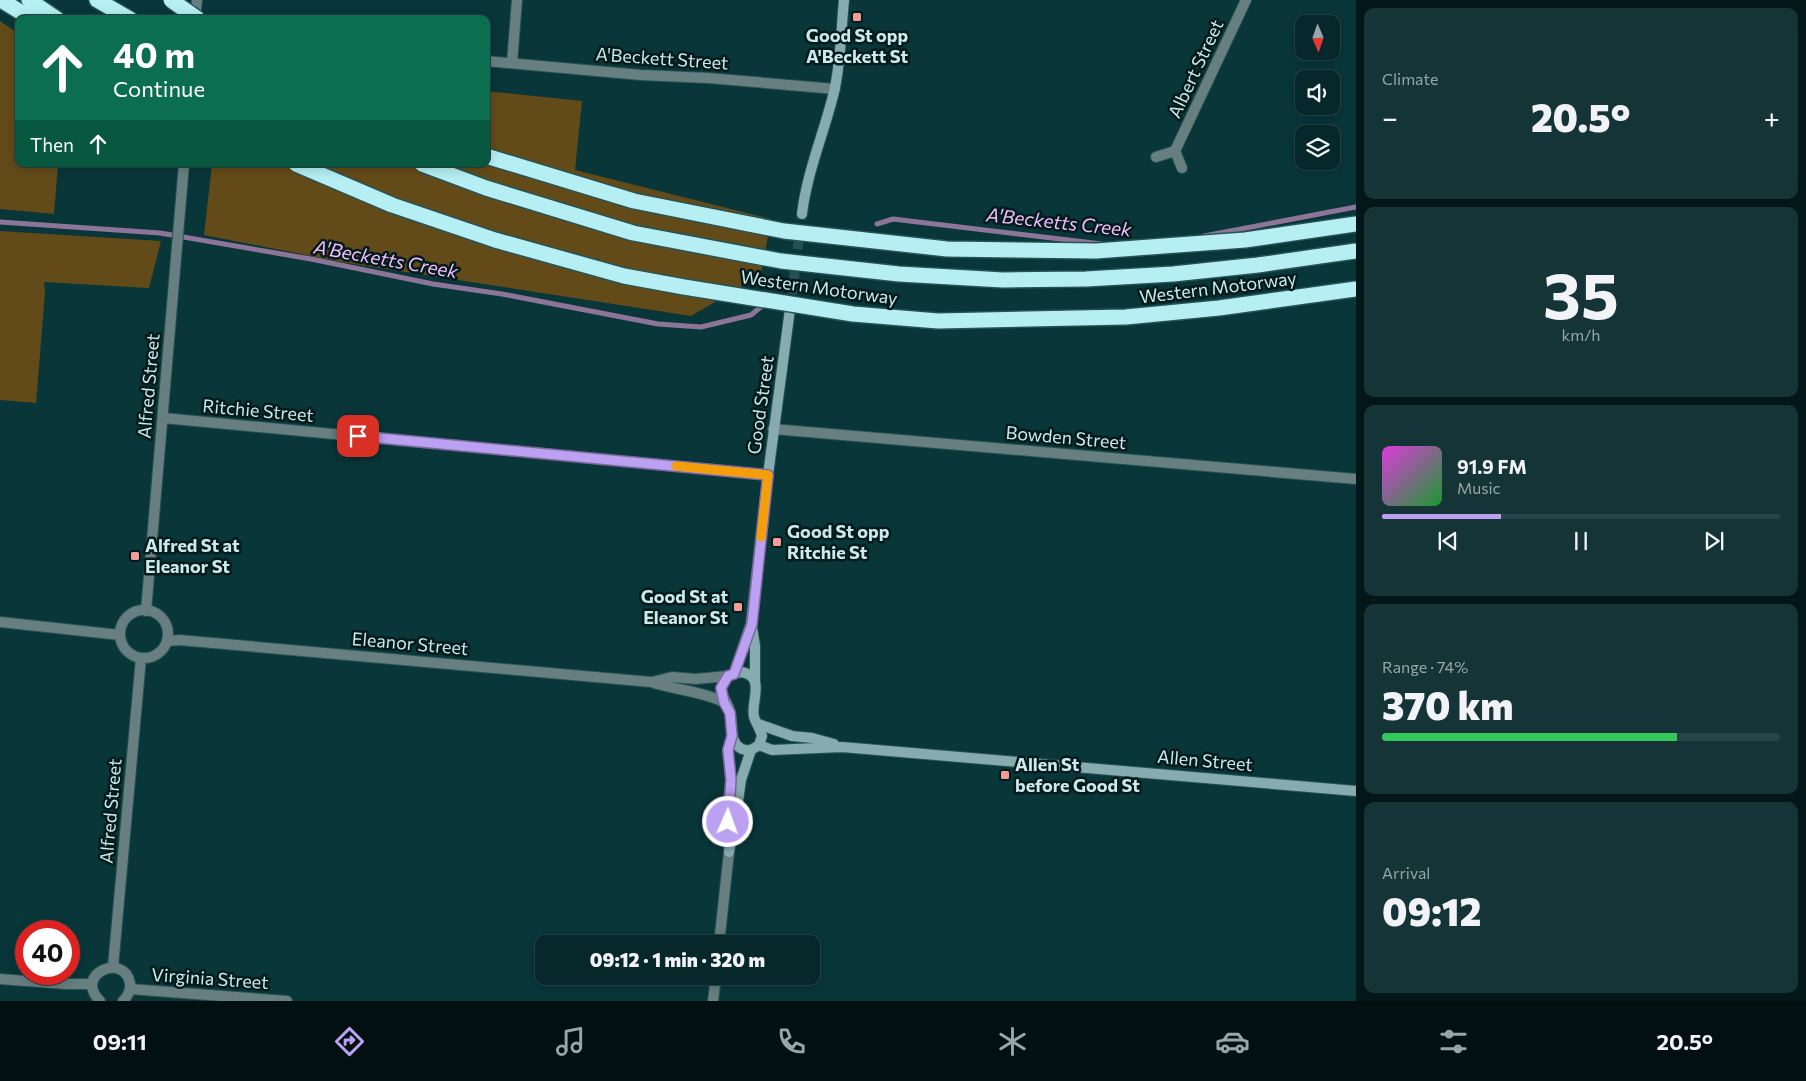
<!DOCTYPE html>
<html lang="en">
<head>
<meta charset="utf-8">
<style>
	:root { --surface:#06282b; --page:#143437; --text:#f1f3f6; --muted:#98a6a9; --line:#274447; --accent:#bca0f2 }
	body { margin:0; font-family:Commissioner,sans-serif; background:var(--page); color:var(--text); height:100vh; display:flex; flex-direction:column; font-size:19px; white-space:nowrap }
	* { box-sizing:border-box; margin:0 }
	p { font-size:16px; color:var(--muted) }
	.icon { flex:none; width:28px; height:28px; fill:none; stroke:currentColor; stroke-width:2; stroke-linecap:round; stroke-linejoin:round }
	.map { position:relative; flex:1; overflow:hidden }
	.panel { display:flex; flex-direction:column; gap:8px; padding:8px; background:#031618; width:450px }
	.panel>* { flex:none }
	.banner { position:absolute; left:15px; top:15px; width:475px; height:152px; border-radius:10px; box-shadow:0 2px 12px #0003,0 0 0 1px var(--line); background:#0b6e4f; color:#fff; overflow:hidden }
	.needle { width:32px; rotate:178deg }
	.tools { position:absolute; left:1295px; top:15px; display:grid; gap:10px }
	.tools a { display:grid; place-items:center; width:45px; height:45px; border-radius:10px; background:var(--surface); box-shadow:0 2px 12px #0003,0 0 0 1px var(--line); font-size:25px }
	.speed { position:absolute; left:15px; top:920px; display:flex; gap:10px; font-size:25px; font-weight:700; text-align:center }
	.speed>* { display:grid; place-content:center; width:65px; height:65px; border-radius:50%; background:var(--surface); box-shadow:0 2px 12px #0003,0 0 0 1px var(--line); line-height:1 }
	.speed .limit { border:8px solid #d22; background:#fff; color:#111 }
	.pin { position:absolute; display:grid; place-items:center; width:42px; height:42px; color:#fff; margin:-21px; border-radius:10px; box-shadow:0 2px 8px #0006 }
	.me { position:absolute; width:55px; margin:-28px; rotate:2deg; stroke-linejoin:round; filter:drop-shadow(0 0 4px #0008) }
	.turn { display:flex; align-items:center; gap:18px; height:105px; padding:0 15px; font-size:22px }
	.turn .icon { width:65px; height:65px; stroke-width:2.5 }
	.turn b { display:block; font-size:35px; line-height:42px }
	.then { display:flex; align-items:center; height:48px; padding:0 15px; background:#0003; gap:10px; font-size:19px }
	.big { font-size:38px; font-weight:800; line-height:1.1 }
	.panel .widget { flex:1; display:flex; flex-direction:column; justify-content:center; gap:8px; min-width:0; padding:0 18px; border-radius:10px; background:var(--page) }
	.panel .dial { align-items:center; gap:0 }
	.dial b { font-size:65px; line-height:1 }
	.song { display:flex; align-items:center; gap:15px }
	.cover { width:60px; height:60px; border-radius:8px; background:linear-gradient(135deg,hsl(300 70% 55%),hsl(130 70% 35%)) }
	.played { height:5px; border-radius:2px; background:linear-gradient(90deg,var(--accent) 30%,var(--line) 30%) }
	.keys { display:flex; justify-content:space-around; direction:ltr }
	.heat { display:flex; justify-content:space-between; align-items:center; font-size:28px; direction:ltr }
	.charge { height:8px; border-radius:4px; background:linear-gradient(90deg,#34c759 74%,var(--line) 0) }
	.trip { position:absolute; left:535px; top:935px; width:285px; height:50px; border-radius:10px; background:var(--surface); box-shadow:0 2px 12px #0003,0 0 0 1px var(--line); font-weight:800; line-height:50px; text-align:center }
	.tab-bar { display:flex; height:80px; justify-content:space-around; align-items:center; background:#021011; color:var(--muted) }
	.tab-bar .icon { width:35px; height:35px }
	.tab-bar .active { color:var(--accent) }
	.tab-bar b { font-size:22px; color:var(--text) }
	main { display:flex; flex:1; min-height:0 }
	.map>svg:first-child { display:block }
	.green { fill:#634b19 }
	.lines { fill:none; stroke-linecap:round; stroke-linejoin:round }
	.stream { stroke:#8d759a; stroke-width:5 }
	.secondary-tunnel { stroke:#265154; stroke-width:10; stroke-dasharray:10 5; stroke-linecap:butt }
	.minor-casing { stroke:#285355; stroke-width:12 }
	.tertiary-casing { stroke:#285355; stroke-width:12 }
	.secondary-casing { stroke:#285355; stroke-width:12 }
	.motorway-casing { stroke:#285355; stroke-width:18 }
	.minor { stroke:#687f81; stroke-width:10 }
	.tertiary { stroke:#687f81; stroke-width:10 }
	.secondary { stroke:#87acaf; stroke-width:10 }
	.motorway { stroke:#b5eff3; stroke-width:15 }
	.motorway-bridge-casing { stroke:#285355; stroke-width:18; stroke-linecap:butt }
	.motorway-bridge { stroke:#b5eff3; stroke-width:15 }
	.route-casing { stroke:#7a689d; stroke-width:12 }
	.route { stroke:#bca0f2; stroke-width:9 }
	.slow { stroke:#f59e0b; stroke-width:9 }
	.poi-dot { fill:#f59b98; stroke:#041b1d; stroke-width:2 }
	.labels { text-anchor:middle; stroke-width:5; stroke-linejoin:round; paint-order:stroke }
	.poi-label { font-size:18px; font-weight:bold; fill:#cde9eb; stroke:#041b1d; text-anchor:start }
	.street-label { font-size:18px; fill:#cde9eb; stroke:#041b1d }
	.water-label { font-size:19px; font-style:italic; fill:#f3bcfb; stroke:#041b1d }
</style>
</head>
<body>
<main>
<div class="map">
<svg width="1356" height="1001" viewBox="0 0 1356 1001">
	<rect width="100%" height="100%" fill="#083639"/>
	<!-- green -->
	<g class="green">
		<polygon points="0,21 19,34 19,164 58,164 54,214 0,209"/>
		<polygon points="486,91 582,101 575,170 771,219 761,275 691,316 347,263 204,235 212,164 486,164"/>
		<polygon points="0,231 161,241 149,288 44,282 45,293 36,403 0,400"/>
	</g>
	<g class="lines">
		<!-- stream -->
		<g class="stream">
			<polyline points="0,222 160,233 311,259 433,284 502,294 658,324 701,327 751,315 762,306"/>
			<polyline points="877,224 893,219 1102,244"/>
			<polyline points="1204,236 1356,207"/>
		</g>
		<!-- secondary-tunnel -->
		<polyline class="secondary-tunnel" points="790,309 802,214"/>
		<defs>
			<g id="minor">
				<polyline points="486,61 641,75 708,78 835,89"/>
				<polyline points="512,63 517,0"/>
				<polyline points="1175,151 1182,168"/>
				<polyline points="1156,157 1175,151 1246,0"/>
				<polyline points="163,418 768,475"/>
				<polyline points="773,429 1356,479"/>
				<polyline points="0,622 120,635"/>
				<path d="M167 641 179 640 651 682C675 690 701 691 724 702"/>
				<polyline points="652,682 672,677 696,679 727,676"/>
				<polyline points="0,979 66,984 92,984"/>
				<polyline points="130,989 287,1001"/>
			</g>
			<g id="tertiary">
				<polyline points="195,19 197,0"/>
				<circle cx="144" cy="634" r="24"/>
				<polyline points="146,611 184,164"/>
				<polyline points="719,944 729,852 728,807 731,780 728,750 732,735"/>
				<polyline points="113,967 141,658"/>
				<path d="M100 1001C73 974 124 952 130 983 131 991 128 996 123 1001"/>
				<polyline points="713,1001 716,976"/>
			</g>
			<g id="secondary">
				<path d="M802 214C807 172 824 133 834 92 841 62 841 30 844 0"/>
				<polyline points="752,627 755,646 755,683"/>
				<path d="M741 672C767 676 750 702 754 717 756 723 760 729 762 736L759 745C755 748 750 751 745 750 728 746 733 724 730 712 726 696 714 694 727 676Z"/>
				<polyline points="734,674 751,624 768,475 790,309"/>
				<polyline points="758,724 792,736 812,738 834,744"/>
				<polyline points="759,745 772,750 842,747 1356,791"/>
				<polyline points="729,852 737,808 741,780 751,750"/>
			</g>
			<g id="motorway">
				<polyline points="1,0 32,19"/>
				<polyline points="29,0 57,19"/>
				<polyline points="97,0 130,19"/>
			</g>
		</defs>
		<!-- minor casing -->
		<use href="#minor" class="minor-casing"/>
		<!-- tertiary casing -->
		<use href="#tertiary" class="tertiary-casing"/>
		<!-- secondary casing -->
		<use href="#secondary" class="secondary-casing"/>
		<!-- motorway casing -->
		<use href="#motorway" class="motorway-casing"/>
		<!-- minor -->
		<use href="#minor" class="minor"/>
		<!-- tertiary -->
		<use href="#tertiary" class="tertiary"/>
		<!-- secondary -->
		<use href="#secondary" class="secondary"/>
		<!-- motorway -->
		<use href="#motorway" class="motorway"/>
		<defs>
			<g id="motorway-bridge">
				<polyline points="171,0 198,19"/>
				<polyline points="486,156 634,201 784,231 947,249 1096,251 1245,240 1356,224"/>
				<polyline points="296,164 392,205 495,240 624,276 684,287 853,314 938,321 1126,317 1219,308 1356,289"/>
				<polyline points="422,164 486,188 633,233 781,261 899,274 1003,280 1086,279 1173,274 1258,265 1356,251"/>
			</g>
		</defs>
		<!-- motorway-bridge casing -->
		<use href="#motorway-bridge" class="motorway-bridge-casing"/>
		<!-- motorway-bridge -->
		<use href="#motorway-bridge" class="motorway-bridge"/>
	</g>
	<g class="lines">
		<defs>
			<polyline id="route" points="358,436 768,475 752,624 734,674 728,676 721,688 724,702 730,713 732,736 728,750 731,780 728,822"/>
		</defs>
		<!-- route casing -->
		<use href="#route" class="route-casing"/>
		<!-- route -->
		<use href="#route" class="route"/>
		<!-- slow -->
		<polyline class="slow" points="676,466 768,475 761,537"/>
	</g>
	<!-- markers -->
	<g class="poi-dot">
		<rect x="852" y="12" width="10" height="10" rx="2.5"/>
		<rect x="772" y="537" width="10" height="10" rx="2.5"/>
		<rect x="130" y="551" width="10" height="10" rx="2.5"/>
		<rect x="733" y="602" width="10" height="10" rx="2.5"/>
		<rect x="1000" y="770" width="10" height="10" rx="2.5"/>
	</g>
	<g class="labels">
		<!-- poi labels -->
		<g class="poi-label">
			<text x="857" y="42" text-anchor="middle">Good St opp<tspan x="857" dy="21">A'Beckett St</tspan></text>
			<text x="787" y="538">Good St opp<tspan x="787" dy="21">Ritchie St</tspan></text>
			<text x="145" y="552">Alfred St at<tspan x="145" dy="21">Eleanor St</tspan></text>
			<text x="728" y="603" text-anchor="end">Good St at<tspan x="728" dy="21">Eleanor St</tspan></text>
			<text x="1015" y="771">Allen St<tspan x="1015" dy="21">before Good St</tspan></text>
		</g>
		<!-- street labels -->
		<g class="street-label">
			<text transform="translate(662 59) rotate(4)" y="6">A'Beckett Street</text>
			<text transform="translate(1196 69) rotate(-65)" y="6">Albert Street</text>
			<text transform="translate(819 288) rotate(8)" y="6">Western Motorway</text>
			<text transform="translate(1218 288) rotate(-7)" y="6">Western Motorway</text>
			<text transform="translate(149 386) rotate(-85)" y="6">Alfred Street</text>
			<text transform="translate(761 405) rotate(-82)" y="6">Good Street</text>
			<text transform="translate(258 411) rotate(5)" y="6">Ritchie Street</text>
			<text transform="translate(1066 438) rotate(5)" y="6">Bowden Street</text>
			<text transform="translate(410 644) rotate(5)" y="6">Eleanor Street</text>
			<text transform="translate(1205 761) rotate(5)" y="6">Allen Street</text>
			<text transform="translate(111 811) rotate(-85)" y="6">Alfred Street</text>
			<text transform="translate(210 979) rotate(4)" y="6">Virginia Street</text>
		</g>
		<!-- water labels -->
		<g class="water-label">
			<text transform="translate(1059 222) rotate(6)" y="7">A'Becketts Creek</text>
			<text transform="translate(386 259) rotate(10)" y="7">A'Becketts Creek</text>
		</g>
	</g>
</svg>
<div class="tools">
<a><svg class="needle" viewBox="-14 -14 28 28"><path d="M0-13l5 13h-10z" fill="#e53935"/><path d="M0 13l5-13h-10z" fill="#98a6a9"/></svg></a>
<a><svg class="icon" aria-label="sound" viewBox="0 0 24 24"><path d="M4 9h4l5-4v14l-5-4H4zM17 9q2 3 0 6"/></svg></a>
<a><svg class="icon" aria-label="layers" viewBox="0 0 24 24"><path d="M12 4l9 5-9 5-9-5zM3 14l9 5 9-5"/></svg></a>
</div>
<div class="speed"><div class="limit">40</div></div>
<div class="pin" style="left:358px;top:436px;background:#d93025"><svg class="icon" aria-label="arrive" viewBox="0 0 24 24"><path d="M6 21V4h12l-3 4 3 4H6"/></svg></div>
<svg class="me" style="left:728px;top:822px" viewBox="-20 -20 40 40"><circle r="17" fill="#bca0f2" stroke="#fff" stroke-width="3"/><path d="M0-11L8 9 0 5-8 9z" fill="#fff"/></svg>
<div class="trip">09:12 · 1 min · 320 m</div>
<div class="banner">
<div class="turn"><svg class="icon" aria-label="ahead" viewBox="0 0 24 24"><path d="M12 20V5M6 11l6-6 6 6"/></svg><div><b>40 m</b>Continue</div></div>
<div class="then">Then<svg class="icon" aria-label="ahead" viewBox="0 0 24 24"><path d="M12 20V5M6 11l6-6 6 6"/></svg></div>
</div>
</div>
<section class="panel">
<div class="widget"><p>Climate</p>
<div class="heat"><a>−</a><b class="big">20.5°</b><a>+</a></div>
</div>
<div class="widget dial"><b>35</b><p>km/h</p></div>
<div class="widget">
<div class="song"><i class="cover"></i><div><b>91.9 FM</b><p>Music</p></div></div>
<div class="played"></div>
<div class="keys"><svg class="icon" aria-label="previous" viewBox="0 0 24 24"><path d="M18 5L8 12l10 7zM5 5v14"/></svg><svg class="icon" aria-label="pause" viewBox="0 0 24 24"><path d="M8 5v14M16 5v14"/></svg><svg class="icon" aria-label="next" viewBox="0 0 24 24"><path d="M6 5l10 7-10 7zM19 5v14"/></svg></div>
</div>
<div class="widget"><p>Range · 74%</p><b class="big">370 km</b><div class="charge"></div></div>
<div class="widget"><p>Arrival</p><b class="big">09:12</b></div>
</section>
</main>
<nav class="tab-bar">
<b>09:11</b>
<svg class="icon active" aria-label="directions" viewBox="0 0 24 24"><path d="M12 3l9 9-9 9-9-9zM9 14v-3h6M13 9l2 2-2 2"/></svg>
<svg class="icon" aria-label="music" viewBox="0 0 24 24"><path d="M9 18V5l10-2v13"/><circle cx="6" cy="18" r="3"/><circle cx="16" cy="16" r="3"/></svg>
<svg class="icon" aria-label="phone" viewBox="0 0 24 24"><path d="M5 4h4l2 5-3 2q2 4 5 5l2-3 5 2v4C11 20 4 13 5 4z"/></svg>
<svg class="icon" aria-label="climate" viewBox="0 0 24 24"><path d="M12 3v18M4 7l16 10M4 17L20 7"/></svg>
<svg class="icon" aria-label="car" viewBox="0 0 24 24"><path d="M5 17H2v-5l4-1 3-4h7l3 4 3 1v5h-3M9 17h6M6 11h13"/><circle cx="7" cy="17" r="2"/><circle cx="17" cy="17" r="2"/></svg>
<svg class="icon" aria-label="filters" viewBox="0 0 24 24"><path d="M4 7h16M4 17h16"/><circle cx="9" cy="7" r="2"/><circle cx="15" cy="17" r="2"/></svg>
<b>20.5°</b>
</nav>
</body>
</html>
